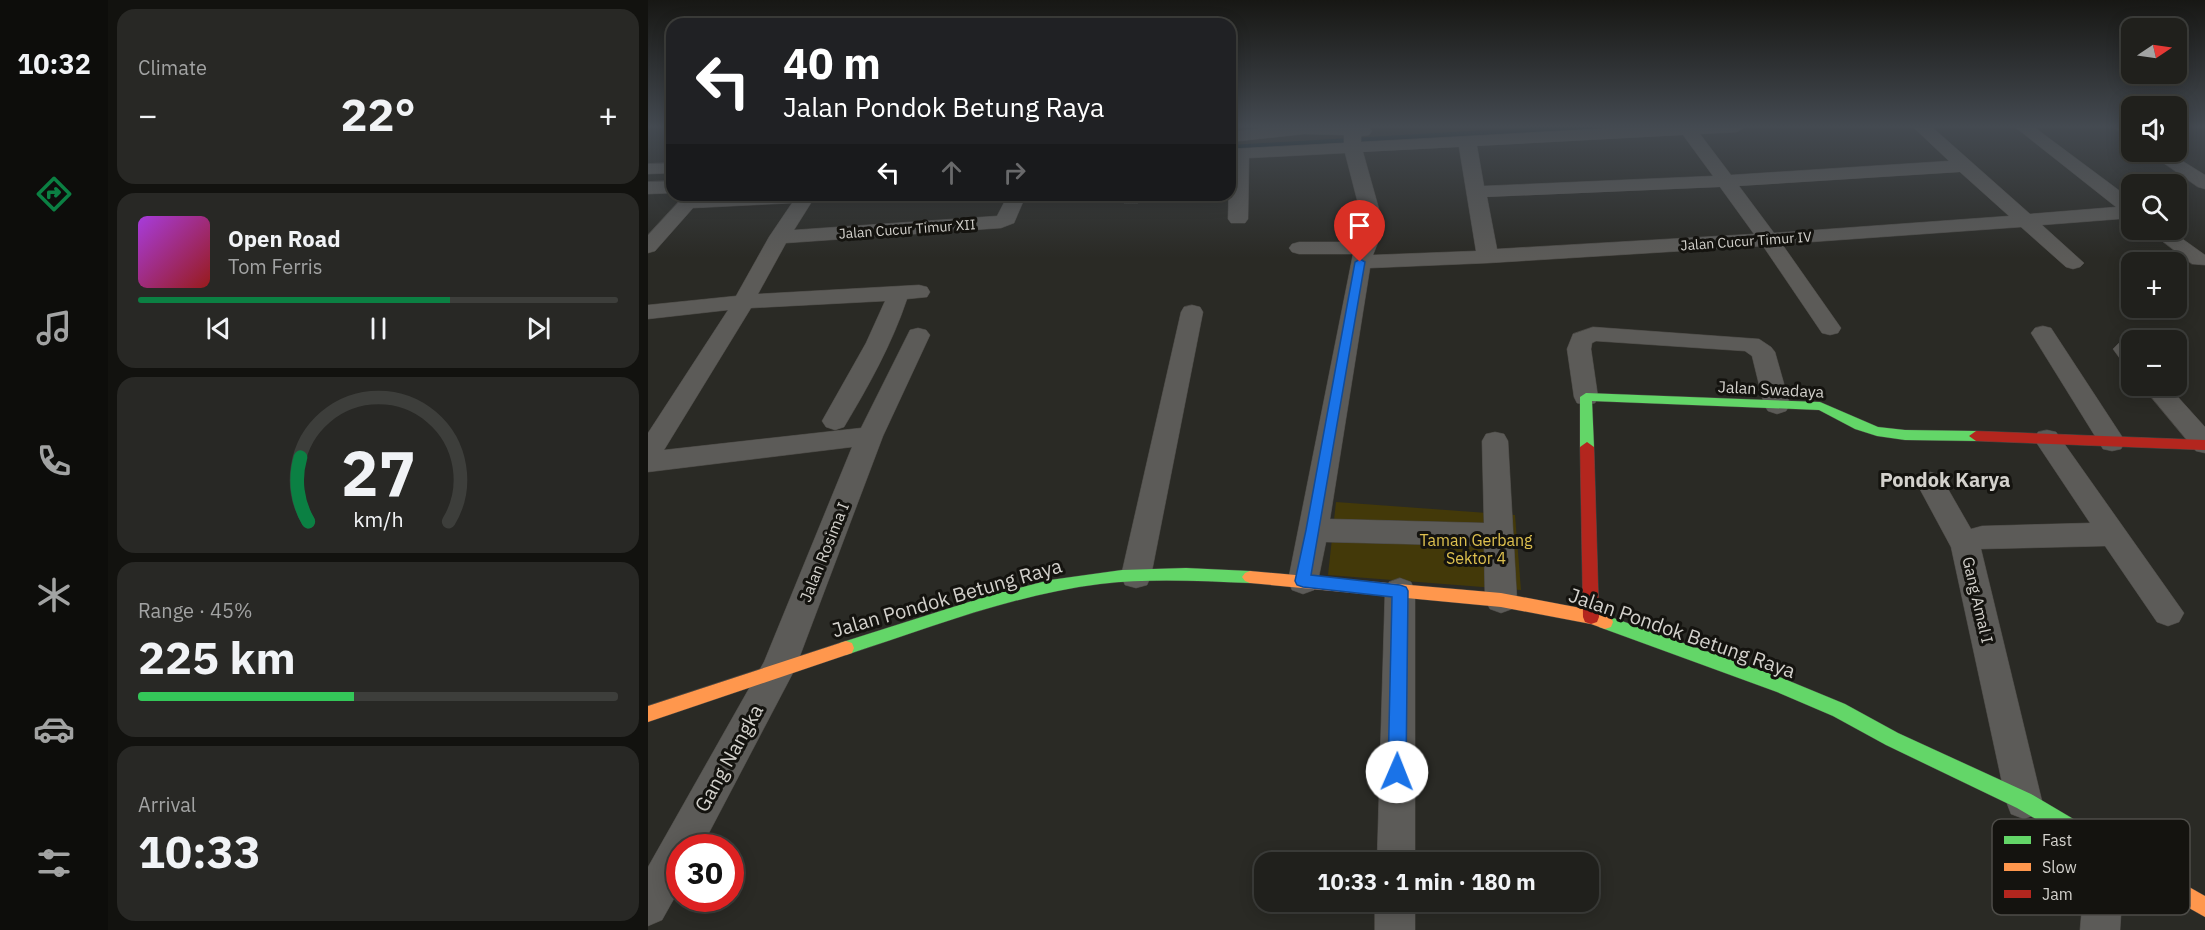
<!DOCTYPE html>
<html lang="en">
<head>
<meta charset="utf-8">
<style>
	:root { --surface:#20201c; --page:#282825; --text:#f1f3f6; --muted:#a2a3a3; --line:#3d3e3b; --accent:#0b8043 }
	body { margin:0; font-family:"IBM Plex Sans",sans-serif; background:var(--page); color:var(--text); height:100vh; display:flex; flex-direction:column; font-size:22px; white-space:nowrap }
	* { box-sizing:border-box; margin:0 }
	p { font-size:20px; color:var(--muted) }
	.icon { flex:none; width:33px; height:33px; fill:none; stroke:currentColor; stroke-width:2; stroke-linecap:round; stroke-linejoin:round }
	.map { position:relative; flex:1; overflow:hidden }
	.sheet { display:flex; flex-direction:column; gap:9px; padding:9px; background:#12120f; width:540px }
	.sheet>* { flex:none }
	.hud { position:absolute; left:18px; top:18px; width:570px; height:183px; border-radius:18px; box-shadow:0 3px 15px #0003,0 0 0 2px var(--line); background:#202124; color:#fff; overflow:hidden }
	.needle { width:39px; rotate:77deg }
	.controls { position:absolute; left:1473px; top:18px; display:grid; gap:12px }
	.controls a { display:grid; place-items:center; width:66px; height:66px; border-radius:12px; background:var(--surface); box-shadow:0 3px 15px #0003,0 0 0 2px var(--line); font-size:30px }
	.speed { position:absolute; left:18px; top:834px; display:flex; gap:12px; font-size:30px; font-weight:700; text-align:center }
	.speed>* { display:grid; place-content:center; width:78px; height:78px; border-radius:50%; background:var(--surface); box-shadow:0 3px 15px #0003,0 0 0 2px var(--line); line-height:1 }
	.speed .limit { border:9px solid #d22; background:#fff; color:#111 }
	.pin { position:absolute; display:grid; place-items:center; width:51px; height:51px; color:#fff; margin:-62px -26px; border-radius:50% 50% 50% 0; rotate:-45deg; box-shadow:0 0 6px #0007 }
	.pin .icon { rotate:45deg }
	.me { position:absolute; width:66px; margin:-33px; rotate:1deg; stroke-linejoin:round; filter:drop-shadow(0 0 4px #0008) }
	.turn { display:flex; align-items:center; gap:21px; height:126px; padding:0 18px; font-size:27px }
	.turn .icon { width:78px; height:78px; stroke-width:2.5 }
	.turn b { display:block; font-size:42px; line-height:51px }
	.lanes { display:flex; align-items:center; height:57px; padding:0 18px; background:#0003; justify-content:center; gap:30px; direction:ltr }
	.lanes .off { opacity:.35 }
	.big { font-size:45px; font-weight:800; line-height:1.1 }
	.sheet .card { flex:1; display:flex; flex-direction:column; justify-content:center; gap:9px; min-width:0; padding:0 21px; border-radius:18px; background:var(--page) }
	.sheet .dial { align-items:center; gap:0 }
	.dial svg { height:156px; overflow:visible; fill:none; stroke:var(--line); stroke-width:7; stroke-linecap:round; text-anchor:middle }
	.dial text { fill:var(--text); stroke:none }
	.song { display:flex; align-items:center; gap:18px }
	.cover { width:72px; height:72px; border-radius:9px; background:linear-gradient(135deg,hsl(280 70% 55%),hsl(0 70% 35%)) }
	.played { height:6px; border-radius:3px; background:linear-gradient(90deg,var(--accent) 65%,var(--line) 65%) }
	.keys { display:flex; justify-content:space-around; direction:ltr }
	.heat { display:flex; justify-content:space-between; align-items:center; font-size:33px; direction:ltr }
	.charge { height:9px; border-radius:4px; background:linear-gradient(90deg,#34c759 45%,var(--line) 0) }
	.trip { position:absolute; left:606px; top:852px; width:345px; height:60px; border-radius:18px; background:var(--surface); box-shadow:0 3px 15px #0003,0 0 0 2px var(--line); font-weight:800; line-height:60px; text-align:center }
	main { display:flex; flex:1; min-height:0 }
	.dock { display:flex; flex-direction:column; width:108px; justify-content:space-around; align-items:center; background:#0d0d0b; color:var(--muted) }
	.dock .icon { width:42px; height:42px }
	.dock .on { color:var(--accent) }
	.dock b { font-size:27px; color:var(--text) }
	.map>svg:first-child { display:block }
	.green { fill:#433909 }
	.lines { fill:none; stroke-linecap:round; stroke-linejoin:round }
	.stream { stroke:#041c26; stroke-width:6 }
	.street-casing { stroke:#494743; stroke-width:1 }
	.fast-casing { stroke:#494743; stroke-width:1 }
	.slow-casing { stroke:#494743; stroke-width:1 }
	.jam-casing { stroke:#494743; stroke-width:1 }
	.street { fill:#5c5b58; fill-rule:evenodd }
	.fast { fill:#63d668; fill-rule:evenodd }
	.slow { fill:#ff974d; fill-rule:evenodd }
	.jam { fill:#b3261e; fill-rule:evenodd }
	.route { fill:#1a73e8; stroke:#114b97; stroke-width:1.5 }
	.labels { text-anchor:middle; stroke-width:6; stroke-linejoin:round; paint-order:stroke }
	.far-street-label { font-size:14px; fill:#d3d1cc; stroke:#14130f }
	.street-label { font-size:16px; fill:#d3d1cc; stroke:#14130f }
	.park-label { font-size:16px; fill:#dec14f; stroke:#14130f }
	.quarter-label { font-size:20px; font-weight:bold; fill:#d3d1cc; stroke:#14130f }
	.near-street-label { font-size:20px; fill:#d3d1cc; stroke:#14130f }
	.key { fill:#14130f; stroke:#4d4c48; stroke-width:1.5 }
	.key-label { font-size:16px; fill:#d3d1cc }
</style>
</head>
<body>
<main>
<nav class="dock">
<b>10:32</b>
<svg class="icon on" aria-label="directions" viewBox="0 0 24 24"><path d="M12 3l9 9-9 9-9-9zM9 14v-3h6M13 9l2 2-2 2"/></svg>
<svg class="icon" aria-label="music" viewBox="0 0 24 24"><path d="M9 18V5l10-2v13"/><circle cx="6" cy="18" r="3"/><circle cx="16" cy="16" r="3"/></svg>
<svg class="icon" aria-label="phone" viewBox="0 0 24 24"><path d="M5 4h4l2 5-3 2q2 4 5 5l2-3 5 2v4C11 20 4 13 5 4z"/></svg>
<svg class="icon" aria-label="climate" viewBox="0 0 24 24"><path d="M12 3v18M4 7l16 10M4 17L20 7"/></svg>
<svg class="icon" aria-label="car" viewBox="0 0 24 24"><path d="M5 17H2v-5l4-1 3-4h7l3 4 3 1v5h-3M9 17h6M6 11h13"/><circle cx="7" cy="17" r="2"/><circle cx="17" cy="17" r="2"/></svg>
<svg class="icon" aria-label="filters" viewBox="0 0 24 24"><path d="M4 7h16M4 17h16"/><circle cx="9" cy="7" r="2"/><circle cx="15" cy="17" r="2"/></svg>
</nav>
<section class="sheet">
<div class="card"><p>Climate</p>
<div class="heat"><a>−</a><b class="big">22°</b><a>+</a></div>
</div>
<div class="card">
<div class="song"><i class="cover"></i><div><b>Open Road</b><p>Tom Ferris</p></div></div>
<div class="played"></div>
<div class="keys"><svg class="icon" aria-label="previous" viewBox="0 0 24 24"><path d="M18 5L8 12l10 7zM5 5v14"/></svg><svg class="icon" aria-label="pause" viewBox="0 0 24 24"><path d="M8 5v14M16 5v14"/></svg><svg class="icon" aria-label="next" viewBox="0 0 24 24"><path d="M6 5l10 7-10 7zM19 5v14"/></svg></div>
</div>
<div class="card dial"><svg viewBox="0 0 100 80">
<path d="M14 69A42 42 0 1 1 86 69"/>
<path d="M14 69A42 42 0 0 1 10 36" stroke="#0b8043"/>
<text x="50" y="56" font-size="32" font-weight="700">27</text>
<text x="50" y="72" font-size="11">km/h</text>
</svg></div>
<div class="card"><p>Range · 45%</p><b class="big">225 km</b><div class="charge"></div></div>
<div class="card"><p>Arrival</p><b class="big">10:33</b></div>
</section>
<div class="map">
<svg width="1557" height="930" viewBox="0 0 1557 930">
	<rect width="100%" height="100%" fill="#2a2a25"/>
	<!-- green -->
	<polygon class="green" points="688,502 867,515 873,590 680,575"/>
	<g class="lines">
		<!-- stream -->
		<polyline class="stream" points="582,148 941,127"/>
		<defs>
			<g id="street">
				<path d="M624 127H721L724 131 721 135 713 136V142L985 127H1097L1089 132 1052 134 1083 175 1301 161 1265 127H1284L1382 214 1468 207 1367 127H1386L1484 200V218L1394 225 1436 263 1432 267 1425 269 1418 267 1373 227 1134 244 1193 328 1190 333 1182 335 1174 333 1115 246 840 263 722 268 682 519 836 523 834 441 838 434 847 432 856 434 860 441 869 600 864 609 853 613 842 609 837 600 836 546 678 542 670 581 666 590 655 594 644 590 640 581 705 254H651L644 252 641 248 644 244 651 242H710L716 227 697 153 601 158 600 219 597 223H583L580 219 582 149 696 143V135L656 134 582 142V132ZM1035 135 1065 176 836 186 829 146ZM811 147 828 251 725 255 736 227 715 152ZM1312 172 1361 216 1126 233 1091 186ZM1072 187 1106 234 849 249 839 197Z"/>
				<polygon points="1465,127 1484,127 1484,139"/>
				<polygon points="1500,152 1520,152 1557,175 1557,189 1550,187"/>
				<polygon points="24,163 24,173 0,174 0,164"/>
				<polygon points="24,181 24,193 0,194 0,182"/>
				<path d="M37 195H168L146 230 349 216 360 195H378L366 223 353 228 138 243 110 294 271 285 279 287 282 292 279 297 259 299C244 344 220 387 196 427L187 430 178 427 174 421 218 343 237 301 103 308 16 450 213 428 262 330 270 328 278 330 282 335 235 436 147 669 53 848H32V888L14 920 0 926V867L116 662 204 447 0 472V433L80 310 0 319V305L88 296 121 237 144 203 45 208 7 251 0 253V235Z"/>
				<polygon points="475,195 493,195 490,203 476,203 473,199"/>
				<polygon points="1500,230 1522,230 1557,255 1557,265 1544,264"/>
				<polygon points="544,305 552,307 555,312 503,576 499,585 488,588 477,585 473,576 533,312 536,307"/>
				<polygon points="1395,326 1403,328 1473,435 1477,442 1473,449 1464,451 1455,449 1383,333 1387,328"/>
				<polygon points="945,327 1111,339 1123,347 1127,352 1142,405 1138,411 1129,414 1120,411 1116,405 1104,356 1097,351 948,341 944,343 943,349 950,397 947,403 938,405 929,403 926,397 919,349 925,334"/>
				<polygon points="1483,337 1492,340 1484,340 1484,367 1476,364 1465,349 1475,339"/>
				<polygon points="1494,386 1520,386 1557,427 1557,453 1548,451"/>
				<polygon points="1399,430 1408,432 1536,613 1531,622 1520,626 1509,622 1457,546 1333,549 1394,801 1389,814 1376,819 1363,814 1358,801 1303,547 1268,482 1272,475 1282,472 1292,475 1323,529 1334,526 1442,523 1386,439 1390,432"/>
				<polygon points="752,578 763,582 767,591 767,862 729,862 737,591 741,582"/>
				<polygon points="1458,830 1472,835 1477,849 1472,930 1432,930 1439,849 1444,835"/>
				<rect x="727" y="902" width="40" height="28"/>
			</g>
			<g id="fast">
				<polygon points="938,393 1172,402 1230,427 1257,430 1328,431 1335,436 1328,441 1257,440 1229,436 1207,429 1171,410 944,401 946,447 939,452 932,447 932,397"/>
				<path d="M538 568 602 571 607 573 610 577 607 581 602 583C552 581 502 578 452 584 364 595 281 628 198 655L192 653 190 648 192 643 198 641 343 595 402 580 474 570Z"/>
				<polygon points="957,615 1134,678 1197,704 1250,733 1383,794 1493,859 1496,866 1493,873 1486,876 1479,873 1369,808 1238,745 1185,716 1129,692 951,627 949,622 951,617"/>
			</g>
			<g id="slow">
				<polygon points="602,571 853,593 943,610 963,617 965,622 963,627 957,629 943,624 853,607 602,583 597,581 594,577 597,573"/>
				<polygon points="198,641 204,643 206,648 204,653 0,722 0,706"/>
				<polygon points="1486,856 1557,896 1557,917 1479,873 1476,866 1479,859"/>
			</g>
			<g id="jam">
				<polygon points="1328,431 1557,440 1557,450 1328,441 1321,436"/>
				<polygon points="939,442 946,447 951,617 949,622 943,624 937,622 935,617 932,447"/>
			</g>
		</defs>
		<!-- street casing -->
		<use href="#street" class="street-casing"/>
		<!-- fast casing -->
		<use href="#fast" class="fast-casing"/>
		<!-- slow casing -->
		<use href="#slow" class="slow-casing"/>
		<!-- jam casing -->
		<use href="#jam" class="jam-casing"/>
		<!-- street -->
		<use href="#street" class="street"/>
		<!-- fast -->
		<use href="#fast" class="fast"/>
		<!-- slow -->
		<use href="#slow" class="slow"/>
		<!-- jam -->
		<use href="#jam" class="jam"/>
	</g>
	<!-- sky -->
	<linearGradient id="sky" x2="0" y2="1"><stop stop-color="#171714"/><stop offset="0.49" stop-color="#444a51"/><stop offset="1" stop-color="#444a51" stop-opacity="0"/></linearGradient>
	<rect width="1557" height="258" fill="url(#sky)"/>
	<!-- route -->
	<polygon class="route" points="712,259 717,262 663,575 752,585 758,587 760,591 758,772 756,778 749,781 743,778 740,772 744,597 655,587 649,585 647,581 658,530 707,262"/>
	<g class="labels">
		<!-- far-street labels -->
		<g class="far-street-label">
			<text transform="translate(259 229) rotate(-4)" y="5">Jalan Cucur Timur XII</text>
			<text transform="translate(1098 241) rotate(-4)" y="5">Jalan Cucur Timur IV</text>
		</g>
		<!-- street labels -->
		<g class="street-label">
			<text transform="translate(1123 389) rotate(3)" y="6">Jalan Swadaya</text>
			<text transform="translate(176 552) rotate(-68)" y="6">Jalan Rosima I</text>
			<text transform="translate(1330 600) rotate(77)" y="6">Gang Amal I</text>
		</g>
		<!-- park labels -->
		<g class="park-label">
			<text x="828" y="546">Taman Gerbang<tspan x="828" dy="18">Sektor 4</tspan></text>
		</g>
		<!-- quarter labels -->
		<g class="quarter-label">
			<text x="1297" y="487">Pondok Karya</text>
		</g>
		<!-- near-street labels -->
		<g class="near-street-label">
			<text transform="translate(299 598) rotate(-16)" y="7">Jalan Pondok Betung Raya</text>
			<text transform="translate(1034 633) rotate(19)" y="7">Jalan Pondok Betung Raya</text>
			<text transform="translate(81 758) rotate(-61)" y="7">Gang Nangka</text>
		</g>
	</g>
	<!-- legend -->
	<rect x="1344" y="819" width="198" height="96" rx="9" class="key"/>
	<rect x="1356" y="836" width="27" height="8" fill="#63d668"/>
	<rect x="1356" y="863" width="27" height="8" fill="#ff974d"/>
	<rect x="1356" y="890" width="27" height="8" fill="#b3261e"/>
	<g class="key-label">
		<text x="1394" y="846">Fast</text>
		<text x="1394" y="873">Slow</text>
		<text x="1394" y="900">Jam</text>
	</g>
</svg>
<div class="controls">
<a><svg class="needle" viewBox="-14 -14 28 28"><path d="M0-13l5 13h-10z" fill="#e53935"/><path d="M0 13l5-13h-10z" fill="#a2a3a3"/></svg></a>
<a><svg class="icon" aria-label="sound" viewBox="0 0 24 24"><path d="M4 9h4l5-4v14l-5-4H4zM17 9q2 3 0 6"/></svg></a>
<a><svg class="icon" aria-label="search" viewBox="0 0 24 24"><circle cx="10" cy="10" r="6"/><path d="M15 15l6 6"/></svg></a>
<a>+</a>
<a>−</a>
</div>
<div class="speed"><div class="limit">30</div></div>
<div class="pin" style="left:712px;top:262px;background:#d93025"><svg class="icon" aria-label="arrive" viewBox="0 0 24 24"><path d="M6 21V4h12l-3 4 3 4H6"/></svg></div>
<svg class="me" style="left:749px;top:772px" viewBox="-20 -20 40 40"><circle r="19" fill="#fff"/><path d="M0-13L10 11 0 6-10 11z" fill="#1a73e8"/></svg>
<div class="trip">10:33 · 1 min · 180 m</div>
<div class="hud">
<div class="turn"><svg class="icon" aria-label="left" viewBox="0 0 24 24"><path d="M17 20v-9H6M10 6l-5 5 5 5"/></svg><div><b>40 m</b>Jalan Pondok Betung Raya</div></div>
<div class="lanes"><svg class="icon" aria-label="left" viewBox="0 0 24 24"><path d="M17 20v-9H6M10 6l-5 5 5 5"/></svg><svg class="icon off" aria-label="ahead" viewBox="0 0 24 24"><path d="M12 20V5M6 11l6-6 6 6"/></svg><svg class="icon off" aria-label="right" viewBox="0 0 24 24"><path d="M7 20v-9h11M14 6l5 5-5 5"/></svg></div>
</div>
</div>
</main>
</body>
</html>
